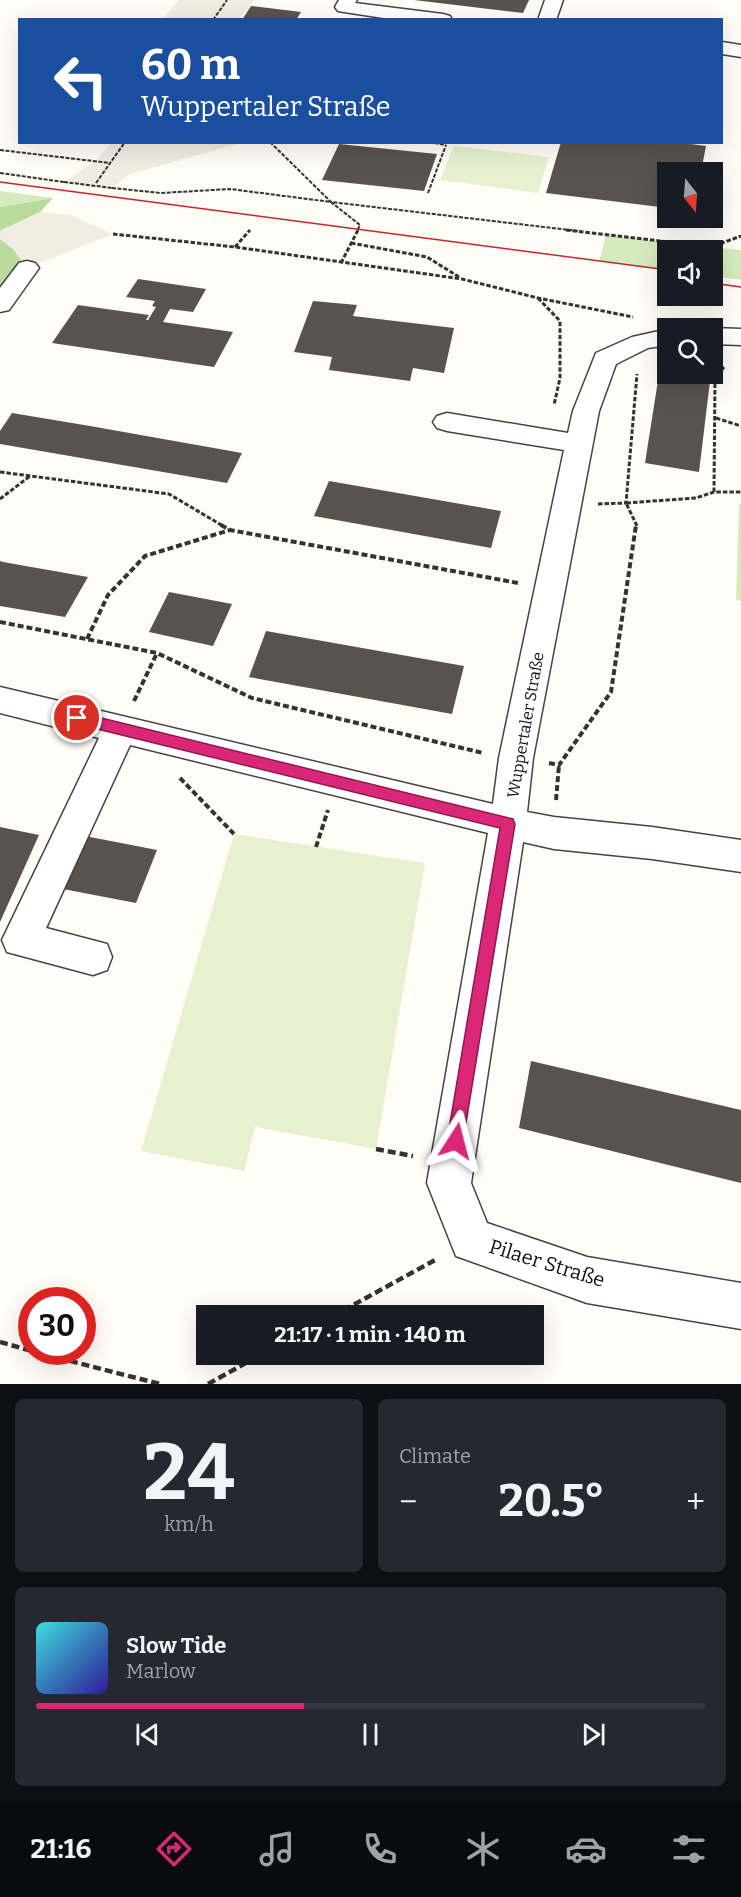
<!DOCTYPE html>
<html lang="en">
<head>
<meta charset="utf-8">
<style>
	:root { --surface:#171b24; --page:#242831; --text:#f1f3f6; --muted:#9ea1a6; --line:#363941; --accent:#db2777 }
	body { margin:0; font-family:Bitter,serif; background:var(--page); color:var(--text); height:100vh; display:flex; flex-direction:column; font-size:22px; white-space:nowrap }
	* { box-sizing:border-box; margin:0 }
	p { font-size:20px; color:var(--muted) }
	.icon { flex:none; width:33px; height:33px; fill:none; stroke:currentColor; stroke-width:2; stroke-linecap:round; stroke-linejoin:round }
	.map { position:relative; height:1384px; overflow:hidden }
	.panel { display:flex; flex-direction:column; gap:15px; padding:15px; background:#0d0f14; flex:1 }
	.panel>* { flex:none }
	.banner { position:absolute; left:18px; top:18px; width:705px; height:126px; border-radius:0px; box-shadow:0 6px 24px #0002; background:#1a4fa0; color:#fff; overflow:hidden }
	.needle { width:39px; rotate:163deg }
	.tools { position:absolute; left:657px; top:162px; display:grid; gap:12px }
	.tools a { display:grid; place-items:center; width:66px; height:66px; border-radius:0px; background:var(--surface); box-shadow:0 6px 24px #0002; font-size:30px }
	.speed { position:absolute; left:18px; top:1287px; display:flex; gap:12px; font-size:30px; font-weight:700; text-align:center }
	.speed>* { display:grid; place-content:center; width:78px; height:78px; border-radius:50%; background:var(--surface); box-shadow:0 6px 24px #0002; line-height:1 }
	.speed .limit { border:9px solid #d22; background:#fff; color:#111 }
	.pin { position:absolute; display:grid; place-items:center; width:51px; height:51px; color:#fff; margin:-26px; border:3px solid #fff; border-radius:50%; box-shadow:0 2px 6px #0007 }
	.me { position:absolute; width:66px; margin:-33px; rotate:9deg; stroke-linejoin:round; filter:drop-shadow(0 0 4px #0008) }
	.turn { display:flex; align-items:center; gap:21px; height:126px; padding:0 24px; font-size:27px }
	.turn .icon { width:78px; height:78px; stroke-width:2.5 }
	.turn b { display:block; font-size:42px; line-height:51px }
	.big { font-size:45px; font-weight:700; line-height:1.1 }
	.panel .tile { flex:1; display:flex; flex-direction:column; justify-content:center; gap:9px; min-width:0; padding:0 21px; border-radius:9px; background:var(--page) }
	.panel .dial { align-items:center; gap:0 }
	.dial b { font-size:78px; line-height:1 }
	.song { display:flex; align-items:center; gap:18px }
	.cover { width:72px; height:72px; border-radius:9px; background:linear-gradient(135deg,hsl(180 70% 55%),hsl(250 70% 35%)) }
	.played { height:6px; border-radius:3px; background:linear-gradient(90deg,var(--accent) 40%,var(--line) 40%) }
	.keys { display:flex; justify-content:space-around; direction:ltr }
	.heat { display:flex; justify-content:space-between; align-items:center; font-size:33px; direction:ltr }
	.panel .tiles { flex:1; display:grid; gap:15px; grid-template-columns:1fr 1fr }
	.tile:last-child { grid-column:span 2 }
	.trip { position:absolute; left:196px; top:1305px; width:348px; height:60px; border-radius:0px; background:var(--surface); box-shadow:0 6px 24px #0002; font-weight:700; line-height:60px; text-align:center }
	.tab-bar { display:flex; height:96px; justify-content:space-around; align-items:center; background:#090b0e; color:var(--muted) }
	.tab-bar .icon { width:42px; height:42px }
	.tab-bar .on { color:var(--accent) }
	.tab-bar b { font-size:27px; color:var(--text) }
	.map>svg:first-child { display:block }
	.green { fill:#d5ebbd }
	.forest { fill:#b9dc9c }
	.pitch { fill:#e6f2cf }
	.plaza { fill:#f1ede2 }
	.building { fill:#5a524d }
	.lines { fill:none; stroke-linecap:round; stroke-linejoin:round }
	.minor-casing { stroke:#444; stroke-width:3 }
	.path-far3 { stroke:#333; stroke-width:2; stroke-dasharray:4 1.5; stroke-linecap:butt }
	.path-far2 { stroke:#333; stroke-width:3; stroke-dasharray:4.5 2; stroke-linecap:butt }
	.path-far1 { stroke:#333; stroke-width:4; stroke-dasharray:6 3; stroke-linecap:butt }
	.path { stroke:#333; stroke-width:4.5; stroke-dasharray:8 4; stroke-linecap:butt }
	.minor { fill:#fff; fill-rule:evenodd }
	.tram { stroke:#c4262e; stroke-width:1.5 }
	.path-bridge { stroke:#333; stroke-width:2; stroke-dasharray:4 1.5; stroke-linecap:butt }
	.route { fill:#db2777; stroke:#8e194d; stroke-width:1.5 }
	.labels { text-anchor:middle; stroke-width:6; stroke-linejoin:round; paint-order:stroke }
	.street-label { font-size:16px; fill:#111; stroke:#fff }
	.near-street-label { font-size:20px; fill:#111; stroke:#fff }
</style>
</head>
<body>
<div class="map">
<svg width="741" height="1384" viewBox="0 0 741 1384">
	<rect width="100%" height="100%" fill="#fffdf5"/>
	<!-- green -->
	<g class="green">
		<polygon points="0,191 53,198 0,207"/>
		<polygon points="606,235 741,250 741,280 713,276 712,250 668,250 667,270 599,261"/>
		<polygon points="739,504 741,504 741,601 736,600"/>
	</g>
	<!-- forest -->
	<g class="forest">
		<polygon points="53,198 40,212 0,231 0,207"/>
		<polygon points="0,239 13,249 27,268 0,305"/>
	</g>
	<!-- pitch -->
	<g class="pitch">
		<polygon points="454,146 549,157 538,193 440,180"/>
		<polygon points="234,834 425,863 376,1149 255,1127 244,1171 141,1151"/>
	</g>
	<!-- plaza -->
	<g class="plaza">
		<polygon points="179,0 255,0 239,19 163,19"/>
		<polygon points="112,142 240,142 240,143 130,174 112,188 64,182 94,162"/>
		<polygon points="40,212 71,215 113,234 27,268 13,249 0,239 0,231"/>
	</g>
	<!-- building -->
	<g class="building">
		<polygon points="414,0 529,0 523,13"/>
		<polygon points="251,6 301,12 296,20 242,20"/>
		<polygon points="561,142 675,142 706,146 701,172 668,172 668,208 546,193"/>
		<polygon points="339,144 437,154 424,191 322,180"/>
		<polygon points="138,279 206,289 193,312 170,309 163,322 233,332 214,367 52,343 78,305 149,315 146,320 148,320 156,307 152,306 155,301 126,297"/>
		<polygon points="313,301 357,305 353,316 454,328 444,373 413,368 410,381 329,370 332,357 294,352"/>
		<polygon points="659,374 710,381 699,472 645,463"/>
		<polygon points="12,413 90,426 242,453 227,483 0,444 0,431"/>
		<polygon points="329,481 501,511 491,548 314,516"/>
		<polygon points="0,561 3,562 88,577 65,617 0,606"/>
		<polygon points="169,592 232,604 213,646 149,632"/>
		<polygon points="266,631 464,666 452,714 249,677"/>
		<polygon points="0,827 39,835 0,922"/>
		<polygon points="85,836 157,850 136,903 63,889"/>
		<polygon points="531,1061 741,1110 741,1183 519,1128"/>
	</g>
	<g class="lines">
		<defs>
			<g id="minor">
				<polygon points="339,0 357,0 355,3 443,14 450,16 452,20 397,20 344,12 338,11 335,7"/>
				<polygon points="545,0 563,0 556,20 538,20"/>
				<polygon points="722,42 741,45 741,57 722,54"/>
				<polygon points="27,261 35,263 39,268 9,310 0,312 0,288 19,263"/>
				<polygon points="712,328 741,329 741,345 712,344"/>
				<polygon points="668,329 668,345 648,348 616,364 599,411 533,758 527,812 554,817 652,827 741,840 741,872 652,859 554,849 523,842 471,1183 487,1223 587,1257 741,1283 741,1329 587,1303 456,1256 427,1183 488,833 130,745 46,928 107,944 112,957 107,970 93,975 7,952 2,940 99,738 0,713 0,687 493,804 499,758 564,450 447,431 437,428 433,422 437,416 447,413 568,433 573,411 596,353 632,337"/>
			</g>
		</defs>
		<!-- minor casing -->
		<use href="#minor" class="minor-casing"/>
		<!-- path-far3 -->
		<g class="path-far3">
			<polyline points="213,20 227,0"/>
			<polyline points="722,73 722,87"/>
			<polyline points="270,142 331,202 578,231"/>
			<polyline points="429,142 446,145"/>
			<polyline points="0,150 110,163"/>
			<polyline points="0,173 64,182"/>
			<polyline points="96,183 125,142"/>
			<polyline points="112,188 161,193 230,189 331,202 360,225 357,231"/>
			<polyline points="428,193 446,145"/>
		</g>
		<!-- path-far2 -->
		<g class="path-far2">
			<polyline points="566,230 711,247 741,236"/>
			<polyline points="113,234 235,247 462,279 538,298 633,317"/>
			<polyline points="351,243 427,257 459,277"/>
			<polyline points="235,247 250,230"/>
			<polyline points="341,263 358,230"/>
			<polyline points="538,298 560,321 560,378 554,405"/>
			<polyline points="716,418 741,426"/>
			<polyline points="0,472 169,494 223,526"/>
			<polyline points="714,492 715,379 724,367"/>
			<polyline points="0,499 30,476"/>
			<polyline points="598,504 626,503 637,374"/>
			<polyline points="637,526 626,503 696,498 714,492 741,492"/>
		</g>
		<!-- path-far1 -->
		<g class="path-far1">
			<polyline points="221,525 230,530 518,583"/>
			<polyline points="0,622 157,653 252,698 483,753"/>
			<polyline points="87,639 108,595 145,556 230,530"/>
			<polyline points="134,701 157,653"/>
			<polyline points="549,763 559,765 611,692 636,525"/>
			<polyline points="180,778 234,834"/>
			<polyline points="556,800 559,765"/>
			<polyline points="316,847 328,810"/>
		</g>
		<!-- path -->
		<g class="path">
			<polyline points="376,1149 413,1156"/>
			<polyline points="333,1316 437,1259"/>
			<polyline points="0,1342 32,1351"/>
			<polyline points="35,1352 160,1384"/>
			<polyline points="208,1384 262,1354"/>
		</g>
		<!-- minor -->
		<use href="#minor" class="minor"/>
		<!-- tram -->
		<g class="tram">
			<polyline points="0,182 668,270"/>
			<polyline points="712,283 741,287"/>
		</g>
		<!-- path-bridge -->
		<polyline class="path-bridge" points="64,182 112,188"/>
	</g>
	<!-- route -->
	<polygon class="route" points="77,712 513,819 515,824 462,1147 456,1150 450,1147 447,1141 500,828 77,724 70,718"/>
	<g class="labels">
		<!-- street labels -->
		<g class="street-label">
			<text transform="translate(525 725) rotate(-80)" y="6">Wuppertaler Straße</text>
		</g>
		<!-- near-street labels -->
		<g class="near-street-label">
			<text transform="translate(547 1263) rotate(17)" y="7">Pilaer Straße</text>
		</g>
	</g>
</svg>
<div class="tools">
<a><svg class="needle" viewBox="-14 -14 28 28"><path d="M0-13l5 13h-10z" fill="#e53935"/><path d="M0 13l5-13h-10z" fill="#9ea1a6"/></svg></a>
<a><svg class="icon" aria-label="sound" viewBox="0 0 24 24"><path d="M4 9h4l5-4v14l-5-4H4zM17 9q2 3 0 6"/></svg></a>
<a><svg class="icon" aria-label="search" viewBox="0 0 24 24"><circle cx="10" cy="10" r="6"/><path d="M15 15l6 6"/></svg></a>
</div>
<div class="speed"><div class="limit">30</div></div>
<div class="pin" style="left:77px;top:718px;background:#d93025"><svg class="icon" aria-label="arrive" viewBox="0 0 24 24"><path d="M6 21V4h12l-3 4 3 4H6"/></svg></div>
<svg class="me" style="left:456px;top:1141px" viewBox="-20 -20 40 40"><path d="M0-17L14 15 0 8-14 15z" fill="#db2777" stroke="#fff" stroke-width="4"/></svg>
<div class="trip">21:17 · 1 min · 140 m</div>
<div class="banner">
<div class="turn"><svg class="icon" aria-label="left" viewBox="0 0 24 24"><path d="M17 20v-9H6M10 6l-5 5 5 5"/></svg><div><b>60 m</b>Wuppertaler Straße</div></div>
</div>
</div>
<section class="panel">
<div class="tiles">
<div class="tile dial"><b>24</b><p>km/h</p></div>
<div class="tile"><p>Climate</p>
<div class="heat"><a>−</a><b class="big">20.5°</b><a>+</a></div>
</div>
<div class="tile">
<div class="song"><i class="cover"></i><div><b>Slow Tide</b><p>Marlow</p></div></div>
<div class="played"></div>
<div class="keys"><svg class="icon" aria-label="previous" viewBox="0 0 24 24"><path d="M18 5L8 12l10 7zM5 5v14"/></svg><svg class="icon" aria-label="pause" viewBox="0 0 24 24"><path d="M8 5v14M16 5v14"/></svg><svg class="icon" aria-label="next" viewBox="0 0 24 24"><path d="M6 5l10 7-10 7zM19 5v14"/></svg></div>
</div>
</div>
</section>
<nav class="tab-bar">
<b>21:16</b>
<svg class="icon on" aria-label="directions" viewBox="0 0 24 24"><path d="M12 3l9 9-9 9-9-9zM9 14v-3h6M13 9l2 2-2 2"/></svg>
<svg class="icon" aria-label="music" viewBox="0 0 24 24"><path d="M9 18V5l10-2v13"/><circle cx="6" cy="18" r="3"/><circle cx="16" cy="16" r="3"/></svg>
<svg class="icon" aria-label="phone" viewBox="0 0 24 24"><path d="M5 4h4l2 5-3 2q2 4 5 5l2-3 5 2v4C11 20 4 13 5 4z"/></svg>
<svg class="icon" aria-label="climate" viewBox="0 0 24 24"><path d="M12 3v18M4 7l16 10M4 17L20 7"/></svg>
<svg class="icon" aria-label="car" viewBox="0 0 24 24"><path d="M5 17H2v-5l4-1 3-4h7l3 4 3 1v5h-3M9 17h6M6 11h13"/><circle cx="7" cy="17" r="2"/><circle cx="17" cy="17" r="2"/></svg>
<svg class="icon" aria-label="filters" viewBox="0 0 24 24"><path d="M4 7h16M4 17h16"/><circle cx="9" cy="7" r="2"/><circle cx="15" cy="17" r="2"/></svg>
</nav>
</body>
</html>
